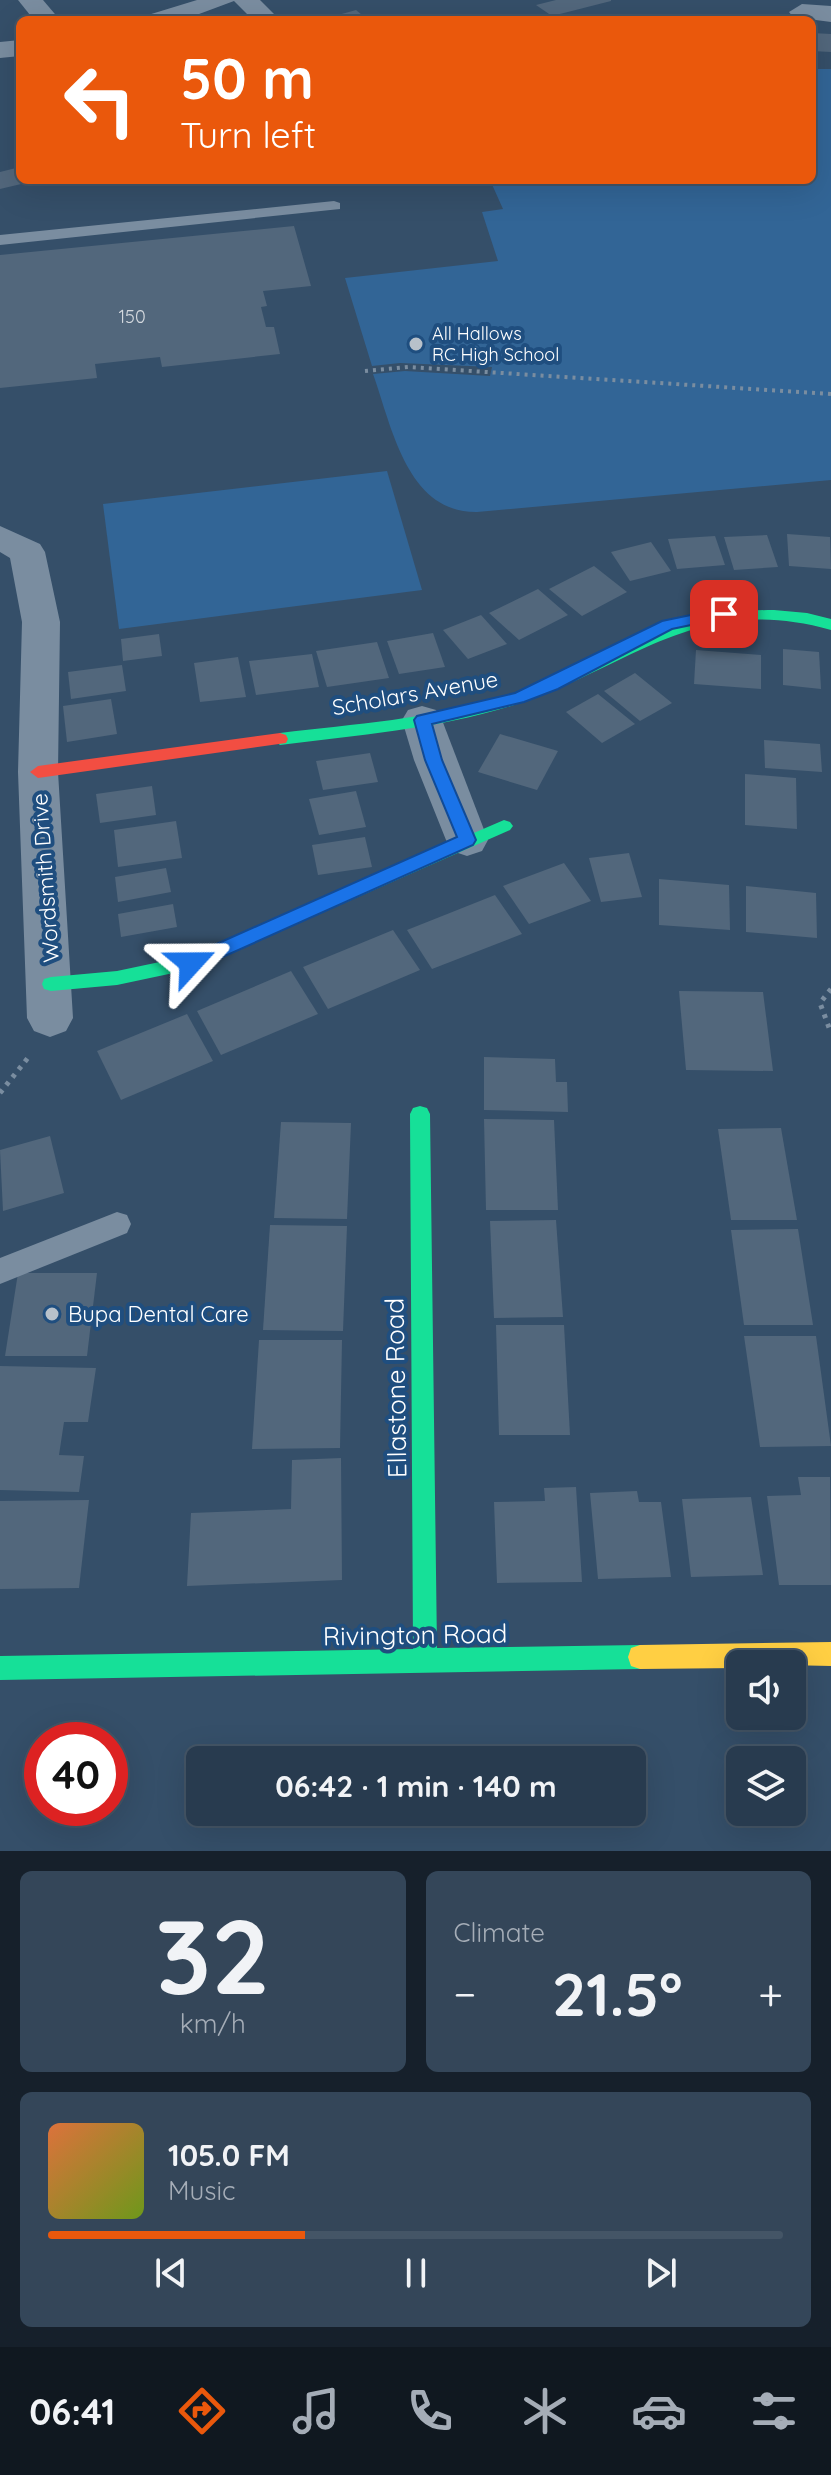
<!DOCTYPE html>
<html lang="en">
<head>
<meta charset="utf-8">
<style>
	:root { --surface:#283b4f; --page:#344659; --text:#f1f3f6; --muted:#a5adb7; --line:#456; --accent:#ea580c }
	body { margin:0; font-family:Quicksand,sans-serif; background:var(--page); color:var(--text); height:100vh; display:flex; flex-direction:column; font-size:30px; white-space:nowrap }
	* { box-sizing:border-box; margin:0 }
	p { font-size:26px; color:var(--muted) }
	.icon { flex:none; width:44px; height:44px; fill:none; stroke:currentColor; stroke-width:2; stroke-linecap:round; stroke-linejoin:round }
	.map { position:relative; height:1851px; overflow:hidden }
	.drawer { display:flex; flex-direction:column; gap:20px; padding:20px; background:#16202b; flex:1 }
	.drawer>* { flex:none }
	.hud { position:absolute; left:16px; top:16px; width:800px; height:168px; border-radius:12px; box-shadow:0 8px 32px #0002,0 0 0 2px var(--line); background:#ea580c; color:#fff; overflow:hidden }
	.buttons { position:absolute; left:726px; top:1650px; display:grid; gap:16px }
	.buttons a { display:grid; place-items:center; width:80px; height:80px; border-radius:12px; background:var(--surface); box-shadow:0 8px 32px #0002,0 0 0 2px var(--line); font-size:40px }
	.speed { position:absolute; left:24px; top:1722px; display:flex; gap:16px; font-size:40px; font-weight:700; text-align:center }
	.speed>* { display:grid; place-content:center; width:104px; height:104px; border-radius:50%; background:var(--surface); box-shadow:0 8px 32px #0002,0 0 0 2px var(--line); line-height:1 }
	.speed .limit { border:12px solid #d22; background:#fff; color:#111 }
	.pin { position:absolute; display:grid; place-items:center; width:68px; height:68px; color:#fff; margin:-34px; border-radius:16px; box-shadow:0 4px 12px #0006 }
	.me { position:absolute; width:88px; margin:-44px; rotate:66deg; stroke-linejoin:round; filter:drop-shadow(0 0 6px #0008) }
	.turn { display:flex; align-items:center; gap:28px; height:168px; padding:0 32px; font-size:36px }
	.turn .icon { width:104px; height:104px; stroke-width:2.5 }
	.turn b { display:block; font-size:56px; line-height:68px }
	.big { font-size:60px; font-weight:700; line-height:1.1 }
	.drawer .card { flex:1; display:flex; flex-direction:column; justify-content:center; gap:12px; min-width:0; padding:0 28px; border-radius:12px; background:var(--page) }
	.drawer .dial { align-items:center; gap:0 }
	.dial b { font-size:104px; line-height:1 }
	.song { display:flex; align-items:center; gap:24px }
	.cover { width:96px; height:96px; border-radius:12px; background:linear-gradient(135deg,hsl(20 70% 55%),hsl(80 70% 35%)) }
	.played { height:8px; border-radius:4px; background:linear-gradient(90deg,var(--accent) 35%,var(--line) 35%) }
	.keys { display:flex; justify-content:space-around; direction:ltr }
	.heat { display:flex; justify-content:space-between; align-items:center; font-size:44px; direction:ltr }
	.drawer .tiles { flex:1; display:grid; gap:20px; grid-template-columns:1fr 1fr }
	.card:last-child { grid-column:span 2 }
	.trip { position:absolute; left:186px; top:1746px; width:460px; height:80px; border-radius:12px; background:var(--surface); box-shadow:0 8px 32px #0002,0 0 0 2px var(--line); font-weight:700; line-height:80px; text-align:center }
	.menu { display:flex; height:128px; justify-content:space-around; align-items:center; background:#101820; color:var(--muted) }
	.menu .icon { width:56px; height:56px }
	.menu .active { color:var(--accent) }
	.menu b { font-size:36px; color:var(--text) }
	.map>svg:first-child { display:block }
	.green { fill:#326596 }
	.building { fill:#52677c }
	.lines { fill:none; stroke-linecap:round; stroke-linejoin:round }
	.path-far1 { stroke:#7a8da0; stroke-width:4; stroke-dasharray:3 5; stroke-linecap:butt }
	.path { stroke:#7a8da0; stroke-width:5; stroke-dasharray:4 6; stroke-linecap:butt }
	.lane { fill:#7a8da0; fill-rule:evenodd }
	.street { fill:#7a8da0; fill-rule:evenodd }
	.fast { fill:#16e098; fill-rule:evenodd }
	.slow { fill:#ffcf43; fill-rule:evenodd }
	.jam { fill:#f24e42; fill-rule:evenodd }
	.route { fill:#1a73e8; stroke:#114b97; stroke-width:2 }
	.poi-dot { fill:#b8c1ca; stroke:#1f4e7f; stroke-width:3 }
	.labels { text-anchor:middle; stroke-width:8; stroke-linejoin:round; paint-order:stroke }
	.number-label { font-size:18px; fill:#d4d9de }
	.far-poi-label { font-size:18px; fill:#fff; stroke:#1f4e7f; text-anchor:start }
	.street-label { font-size:22px; fill:#fff; stroke:#1f4e7f }
	.poi-label { font-size:22px; fill:#fff; stroke:#1f4e7f; text-anchor:start }
	.near-street-label { font-size:26px; fill:#fff; stroke:#1f4e7f }
</style>
</head>
<body>
<div class="map">
<svg width="831" height="1851" viewBox="0 0 831 1851">
	<rect width="100%" height="100%" fill="#354f69"/>
	<!-- green -->
	<g class="green">
		<path d="M812 69H831V480L477 512C407 513 392 427 373 374L405 371 490 376 492 367 400 363 372 366 345 278 498 261 482 212 503 209 490 180H812Z"/>
		<polygon points="387,471 422,590 119,629 103,504"/>
	</g>
	<!-- building -->
	<g class="building">
		<polygon points="556,0 611,0 611,1 552,16 536,5"/>
		<polygon points="356,10 368,20 335,20 331,17"/>
		<polygon points="812,33 831,34 831,52 812,51"/>
		<polygon points="20,167 20,180 34,181 0,189 0,172"/>
		<polygon points="294,226 311,286 263,291 267,306 261,307 266,327 274,327 280,354 162,367 160,357 95,364 97,378 0,388 0,255"/>
		<polygon points="787,534 830,537 831,569 789,566"/>
		<polygon points="767,535 778,567 734,570 724,537"/>
		<polygon points="715,536 725,565 677,569 668,539"/>
		<polygon points="651,542 671,571 630,581 611,552"/>
		<polygon points="594,566 627,592 582,616 549,589"/>
		<polygon points="538,589 568,615 519,640 489,613"/>
		<polygon points="481,615 507,644 468,659 443,630"/>
		<polygon points="433,633 445,667 399,674 387,641"/>
		<polygon points="159,634 162,656 123,661 121,639"/>
		<polygon points="377,642 389,678 327,687 316,651"/>
		<polygon points="783,649 819,652 821,689 783,685"/>
		<polygon points="696,650 761,655 761,689 694,684"/>
		<polygon points="312,654 319,687 256,695 249,661"/>
		<polygon points="238,657 246,697 200,702 194,663"/>
		<polygon points="122,665 126,691 71,699 68,672"/>
		<polygon points="635,673 672,703 640,721 604,691"/>
		<polygon points="598,694 635,724 602,743 566,712"/>
		<polygon points="111,699 117,734 67,742 63,706"/>
		<polygon points="500,734 558,751 537,790 478,772"/>
		<polygon points="764,740 820,744 822,772 765,768"/>
		<polygon points="370,753 378,782 323,790 316,761"/>
		<polygon points="745,774 796,778 797,829 745,825"/>
		<polygon points="152,786 156,815 100,823 96,794"/>
		<polygon points="356,791 366,827 319,835 309,799"/>
		<polygon points="176,821 182,858 118,867 114,830"/>
		<polygon points="365,837 372,867 318,875 312,845"/>
		<polygon points="629,853 642,897 601,902 589,858"/>
		<polygon points="564,863 591,901 529,924 503,886"/>
		<polygon points="166,868 171,892 118,902 115,877"/>
		<polygon points="659,879 729,885 730,930 659,925"/>
		<polygon points="746,886 816,893 817,938 746,932"/>
		<polygon points="495,895 522,934 432,969 407,930"/>
		<polygon points="173,904 177,927 121,937 118,914"/>
		<polygon points="393,930 420,970 328,1009 303,967"/>
		<polygon points="291,971 318,1014 221,1055 197,1011"/>
		<polygon points="679,991 763,992 773,1071 686,1070"/>
		<polygon points="187,1014 213,1061 121,1100 97,1051"/>
		<polygon points="484,1057 555,1059 556,1082 567,1082 568,1112 484,1110"/>
		<polygon points="484,1119 554,1120 558,1210 486,1210"/>
		<polygon points="281,1122 351,1123 347,1219 274,1218"/>
		<polygon points="781,1128 797,1220 731,1220 718,1129"/>
		<polygon points="50,1136 64,1193 3,1211 0,1150"/>
		<polygon points="556,1220 563,1317 494,1318 490,1221"/>
		<polygon points="270,1225 347,1226 343,1331 263,1330"/>
		<polygon points="798,1229 813,1325 744,1325 731,1230"/>
		<polygon points="18,1273 97,1273 87,1356 5,1356"/>
		<polygon points="496,1325 564,1325 570,1435 499,1435"/>
		<polygon points="744,1336 816,1336 831,1446 760,1447"/>
		<polygon points="259,1340 342,1340 340,1448 252,1449"/>
		<polygon points="0,1366 96,1368 88,1422 64,1422 59,1455 84,1456 79,1492 0,1490"/>
		<polygon points="341,1458 342,1580 187,1586 191,1513 291,1509 292,1460"/>
		<polygon points="798,1477 830,1477 831,1585 779,1585 767,1496 801,1495"/>
		<polygon points="576,1487 582,1582 497,1583 494,1502 545,1501 544,1488"/>
		<polygon points="637,1491 639,1502 661,1502 671,1577 598,1579 590,1493"/>
		<polygon points="751,1497 763,1575 691,1577 682,1499"/>
		<polygon points="89,1500 79,1588 0,1589 0,1501"/>
	</g>
	<g class="lines">
		<!-- path-far1 -->
		<polyline class="path-far1" points="365,371 408,367 831,394"/>
		<!-- path -->
		<g class="path">
			<polyline points="831,989 820,1003 831,1033"/>
			<polyline points="0,1093 31,1054"/>
		</g>
		<!-- lane -->
		<g class="lane">
			<polygon points="334,201 340,203 340,209 0,245 0,235"/>
			<polygon points="117,1212 127,1215 131,1224 127,1233 0,1284 0,1258"/>
		</g>
		<!-- street -->
		<g class="street">
			<polygon points="18,0 43,0 60,20 34,20"/>
			<polygon points="197,0 260,0 280,20 253,20 234,1 183,20 144,20 148,15"/>
			<polygon points="802,4 831,6 831,22 793,17 789,12"/>
			<polygon points="20,40 20,56 0,58 0,42"/>
			<polygon points="0,526 40,544 45,552 60,622 58,772 73,1018 66,1031 50,1037 34,1031 27,1018 18,772 22,622 10,558 0,552"/>
			<polygon points="422,706 436,710 442,720 488,840 482,851 467,856 452,851 446,840 414,760 402,720 408,710"/>
		</g>
		<!-- fast -->
		<g class="fast">
			<path d="M774 610 807 613 831 619V630C695 592 632 667 514 705 439 729 358 735 280 745L272 739 280 733C354 724 431 719 503 697 556 680 602 649 654 630 692 615 732 610 774 610Z"/>
			<polygon points="504,820 510,822 513,826 510,830 197,968 117,985 51,991 44,989 42,984 44,979 51,977 117,971 188,956"/>
			<polygon points="420,1106 427,1108 430,1114 437,1648 640,1645 649,1648 652,1657 649,1666 640,1669 0,1680 0,1656 413,1649 410,1114 413,1108"/>
		</g>
		<!-- slow -->
		<polygon class="slow" points="831,1642 831,1666 740,1664 740,1668 640,1669 631,1666 628,1657 631,1648 640,1645"/>
		<!-- jam -->
		<polygon class="jam" points="280,733 286,735 288,739 286,743 38,778 30,772 38,766"/>
	</g>
	<!-- route -->
	<polygon class="route" points="724,608 732,614 729,617 672,629 558,689 524,702 432,724 442,760 476,840 473,845 198,968 185,968 185,958 457,837 425,760 414,720 417,716 515,693 662,621"/>
	<!-- markers -->
	<g class="poi-dot">
		<circle cx="416" cy="344" r="8"/>
		<circle cx="52" cy="1314" r="8"/>
	</g>
	<g class="labels">
		<!-- number labels -->
		<g class="number-label">
			<text x="132" y="323">150</text>
		</g>
		<!-- far-poi labels -->
		<g class="far-poi-label">
			<text x="432" y="340">All Hallows<tspan x="432" dy="21">RC High School</tspan></text>
		</g>
		<!-- street labels -->
		<g class="street-label">
			<text transform="translate(415 693) rotate(-10)" y="8">Scholars Avenue</text>
			<text transform="translate(45 878) rotate(-94)" y="8">Wordsmith Drive</text>
		</g>
		<!-- poi labels -->
		<g class="poi-label">
			<text x="68" y="1322">Bupa Dental Care</text>
		</g>
		<!-- near-street labels -->
		<g class="near-street-label">
			<text transform="translate(396 1388) rotate(-91)" y="9">Ellastone Road</text>
			<text transform="translate(415 1635) rotate(-1)" y="9">Rivington Road</text>
		</g>
	</g>
</svg>
<div class="buttons">
<a><svg class="icon" aria-label="sound" viewBox="0 0 24 24"><path d="M4 9h4l5-4v14l-5-4H4zM17 9q2 3 0 6"/></svg></a>
<a><svg class="icon" aria-label="layers" viewBox="0 0 24 24"><path d="M12 4l9 5-9 5-9-5zM3 14l9 5 9-5"/></svg></a>
</div>
<div class="speed"><div class="limit">40</div></div>
<div class="pin" style="left:724px;top:614px;background:#d93025"><svg class="icon" aria-label="arrive" viewBox="0 0 24 24"><path d="M6 21V4h12l-3 4 3 4H6"/></svg></div>
<svg class="me" style="left:191px;top:963px" viewBox="-20 -20 40 40"><path d="M0-17L14 15 0 8-14 15z" fill="#1a73e8" stroke="#fff" stroke-width="4"/></svg>
<div class="trip">06:42 · 1 min · 140 m</div>
<div class="hud">
<div class="turn"><svg class="icon" aria-label="left" viewBox="0 0 24 24"><path d="M17 20v-9H6M10 6l-5 5 5 5"/></svg><div><b>50 m</b>Turn left</div></div>
</div>
</div>
<section class="drawer">
<div class="tiles">
<div class="card dial"><b>32</b><p>km/h</p></div>
<div class="card"><p>Climate</p>
<div class="heat"><a>−</a><b class="big">21.5°</b><a>+</a></div>
</div>
<div class="card">
<div class="song"><i class="cover"></i><div><b>105.0 FM</b><p>Music</p></div></div>
<div class="played"></div>
<div class="keys"><svg class="icon" aria-label="previous" viewBox="0 0 24 24"><path d="M18 5L8 12l10 7zM5 5v14"/></svg><svg class="icon" aria-label="pause" viewBox="0 0 24 24"><path d="M8 5v14M16 5v14"/></svg><svg class="icon" aria-label="next" viewBox="0 0 24 24"><path d="M6 5l10 7-10 7zM19 5v14"/></svg></div>
</div>
</div>
</section>
<nav class="menu">
<b>06:41</b>
<svg class="icon active" aria-label="directions" viewBox="0 0 24 24"><path d="M12 3l9 9-9 9-9-9zM9 14v-3h6M13 9l2 2-2 2"/></svg>
<svg class="icon" aria-label="music" viewBox="0 0 24 24"><path d="M9 18V5l10-2v13"/><circle cx="6" cy="18" r="3"/><circle cx="16" cy="16" r="3"/></svg>
<svg class="icon" aria-label="phone" viewBox="0 0 24 24"><path d="M5 4h4l2 5-3 2q2 4 5 5l2-3 5 2v4C11 20 4 13 5 4z"/></svg>
<svg class="icon" aria-label="climate" viewBox="0 0 24 24"><path d="M12 3v18M4 7l16 10M4 17L20 7"/></svg>
<svg class="icon" aria-label="car" viewBox="0 0 24 24"><path d="M5 17H2v-5l4-1 3-4h7l3 4 3 1v5h-3M9 17h6M6 11h13"/><circle cx="7" cy="17" r="2"/><circle cx="17" cy="17" r="2"/></svg>
<svg class="icon" aria-label="filters" viewBox="0 0 24 24"><path d="M4 7h16M4 17h16"/><circle cx="9" cy="7" r="2"/><circle cx="15" cy="17" r="2"/></svg>
</nav>
</body>
</html>
